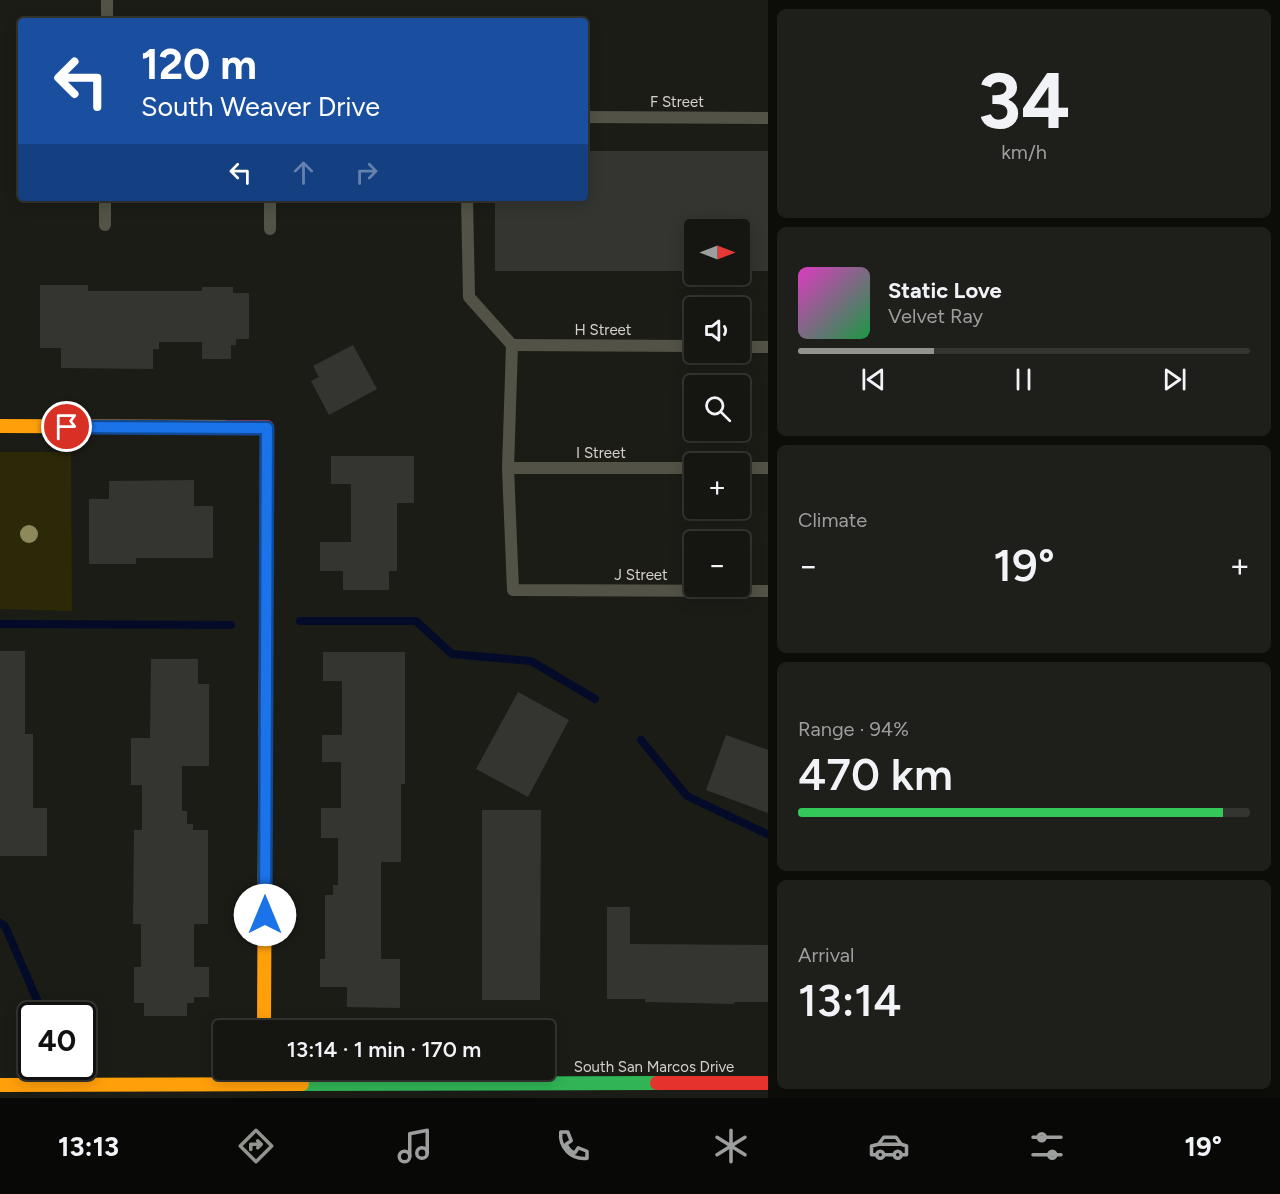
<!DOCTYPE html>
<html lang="en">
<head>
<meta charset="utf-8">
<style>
	:root { --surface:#151511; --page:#1e1e1a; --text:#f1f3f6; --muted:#9d9f9f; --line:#343431; --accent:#93938d }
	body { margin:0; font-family:Figtree,sans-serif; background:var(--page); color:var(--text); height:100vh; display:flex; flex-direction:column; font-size:22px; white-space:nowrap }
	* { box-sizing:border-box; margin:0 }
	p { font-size:20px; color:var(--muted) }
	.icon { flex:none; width:33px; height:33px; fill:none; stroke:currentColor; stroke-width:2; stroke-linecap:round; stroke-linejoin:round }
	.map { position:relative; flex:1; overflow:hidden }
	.drawer { display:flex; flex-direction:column; gap:9px; padding:9px; background:#0c0c09; width:512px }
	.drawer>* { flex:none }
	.banner { position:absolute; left:18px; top:18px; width:570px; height:183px; border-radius:6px; box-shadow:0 3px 15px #0003,0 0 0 2px var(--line); background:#1a4fa0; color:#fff; overflow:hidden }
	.needle { width:39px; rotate:90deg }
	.buttons { position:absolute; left:684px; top:219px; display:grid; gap:12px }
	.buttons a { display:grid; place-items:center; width:66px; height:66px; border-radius:6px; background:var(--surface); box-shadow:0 3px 15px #0003,0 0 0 2px var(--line); font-size:30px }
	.speed { position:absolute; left:18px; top:1002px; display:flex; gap:12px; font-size:30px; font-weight:700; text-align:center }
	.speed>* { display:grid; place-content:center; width:78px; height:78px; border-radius:50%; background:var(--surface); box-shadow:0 3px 15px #0003,0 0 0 2px var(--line); line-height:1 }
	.speed .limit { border:3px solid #111; border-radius:9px; background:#fff; color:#111 }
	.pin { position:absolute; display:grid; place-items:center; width:51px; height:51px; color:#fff; margin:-26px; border:3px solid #fff; border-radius:50%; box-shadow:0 2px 6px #0007 }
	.me { position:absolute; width:66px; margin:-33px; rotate:0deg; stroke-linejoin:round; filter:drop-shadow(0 0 4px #0008) }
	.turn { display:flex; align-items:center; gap:21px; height:126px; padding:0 24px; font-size:27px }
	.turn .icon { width:78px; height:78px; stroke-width:2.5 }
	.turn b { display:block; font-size:42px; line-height:51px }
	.lanes { display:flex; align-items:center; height:57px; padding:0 24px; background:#0003; justify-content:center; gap:30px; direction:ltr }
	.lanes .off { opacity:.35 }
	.big { font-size:45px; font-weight:600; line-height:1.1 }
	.drawer .widget { flex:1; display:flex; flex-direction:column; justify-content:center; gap:9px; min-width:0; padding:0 21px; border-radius:9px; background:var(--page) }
	.drawer .dial { align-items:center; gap:0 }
	.dial b { font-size:78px; line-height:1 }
	.song { display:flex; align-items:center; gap:18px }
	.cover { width:72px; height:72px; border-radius:9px; background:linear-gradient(135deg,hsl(310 70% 55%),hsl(140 70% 35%)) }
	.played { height:6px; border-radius:3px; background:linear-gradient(90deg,var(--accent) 30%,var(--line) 30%) }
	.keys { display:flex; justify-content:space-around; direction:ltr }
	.heat { display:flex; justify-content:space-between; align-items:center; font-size:33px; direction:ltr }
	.charge { height:9px; border-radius:4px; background:linear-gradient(90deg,#34c759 94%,var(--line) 0) }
	.trip { position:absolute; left:213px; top:1020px; width:342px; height:60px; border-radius:6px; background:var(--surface); box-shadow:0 3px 15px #0003,0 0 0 2px var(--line); font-weight:600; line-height:60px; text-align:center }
	.menu { display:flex; height:96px; justify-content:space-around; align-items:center; background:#080807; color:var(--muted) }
	.menu .icon { width:42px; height:42px }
	.menu .on { color:var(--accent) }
	.menu b { font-size:27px; color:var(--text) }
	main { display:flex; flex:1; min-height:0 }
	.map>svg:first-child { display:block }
	.green { fill:#2c2908 }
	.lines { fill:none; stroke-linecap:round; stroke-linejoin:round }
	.stream { stroke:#030b29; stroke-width:8 }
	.building { fill:#343431 }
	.lane { stroke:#535246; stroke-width:12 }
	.fast { stroke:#30b455; stroke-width:14 }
	.slow { stroke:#ff9f0a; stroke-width:14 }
	.jam { stroke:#e5322d; stroke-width:14 }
	.tree { fill:#8d895b }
	.route-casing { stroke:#114b97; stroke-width:15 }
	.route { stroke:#1a73e8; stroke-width:10 }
	.labels { text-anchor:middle; stroke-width:4.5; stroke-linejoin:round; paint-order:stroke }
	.street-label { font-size:15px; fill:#d3d3cd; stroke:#1e1d15 }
</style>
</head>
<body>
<main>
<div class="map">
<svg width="769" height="1098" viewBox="0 0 769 1098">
	<rect width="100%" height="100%" fill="#1c1c17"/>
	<!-- green -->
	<polygon class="green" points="0,452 71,452 72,611 0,609"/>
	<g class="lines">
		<!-- stream -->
		<g class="stream">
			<polyline points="300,621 416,621 452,654 531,661 595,699"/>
			<polyline points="0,624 231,625"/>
			<polyline points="641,740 687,796 769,835"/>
			<polyline points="0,923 5,926 44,1016"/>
		</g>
	</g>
	<!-- building -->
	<g class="building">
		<polygon points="585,151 768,151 768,271 740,271 740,230 694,230 694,271 495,271 495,198 585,198"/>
		<polygon points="40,285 88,285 88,291 202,291 202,287 233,287 233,293 249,293 249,339 236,339 236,345 231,345 231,359 202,359 202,342 159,342 159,349 153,349 153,369 61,368 61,348 40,348"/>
		<polygon points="353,345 377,389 329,415 311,381 319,377 313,366"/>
		<polygon points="331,456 414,456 414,503 397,503 397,571 389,571 389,590 343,590 343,571 320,571 320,542 351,542 351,484 331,484"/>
		<polygon points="194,480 194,506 213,506 213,558 136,558 136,564 89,564 89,499 109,499 109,481"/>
		<polygon points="0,651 25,651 25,734 33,734 33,808 47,808 47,856 0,856"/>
		<polygon points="323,652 405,652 405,784 401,784 401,862 381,862 381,959 400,959 400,1008 347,1007 347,987 320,987 320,959 325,959 325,895 333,895 333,885 338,885 338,838 321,838 321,808 341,808 341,762 322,762 322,735 342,735 342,681 323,681"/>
		<polygon points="151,659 198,659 198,684 209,684 209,766 182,766 182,811 187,811 187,824 193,824 193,830 208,830 208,924 194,924 194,967 209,967 209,997 194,997 194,1003 187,1003 187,1016 144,1016 144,1003 134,1003 134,967 141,967 141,924 133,924 134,830 142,830 142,785 131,785 131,738 150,738"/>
		<polygon points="518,692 569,720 528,797 476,769"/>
		<polygon points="726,735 768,750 768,813 706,790"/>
		<polygon points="482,810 541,810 540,1000 482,1000"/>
		<polygon points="607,907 630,907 630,944 768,945 768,1002 734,1002 734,1004 645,1002 645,999 607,999"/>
	</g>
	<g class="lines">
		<!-- lane -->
		<g class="lane">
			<polyline points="107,21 107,0"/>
			<polyline points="585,117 769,118"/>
			<polyline points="467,198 469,297 512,345 508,468 513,590 769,591"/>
			<polyline points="105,225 105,198"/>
			<polyline points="270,229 270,198"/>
			<polyline points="512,345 694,346"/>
			<polyline points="740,347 769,347"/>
			<polyline points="508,468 694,468"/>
			<polyline points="740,468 769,468"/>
		</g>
		<!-- fast -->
		<polyline class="fast" points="302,1084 657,1083"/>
		<!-- slow -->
		<g class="slow">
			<polyline points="0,426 228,427"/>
			<polyline points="264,1030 265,815"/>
			<polyline points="0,1085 302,1084"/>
		</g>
		<!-- jam -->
		<g class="jam">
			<polyline points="228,427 267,427 265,815"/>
			<polyline points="657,1083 769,1083"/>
		</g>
	</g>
	<!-- trees -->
	<circle class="tree" cx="29" cy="534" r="9"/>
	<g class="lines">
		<defs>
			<polyline id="route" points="67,427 267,428 265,915"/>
		</defs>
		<!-- route casing -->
		<use href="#route" class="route-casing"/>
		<!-- route -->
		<use href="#route" class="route"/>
	</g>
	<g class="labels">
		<!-- street labels -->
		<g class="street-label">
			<text x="677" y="107">F Street</text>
			<text x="603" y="335">H Street</text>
			<text x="601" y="458">I Street</text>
			<text x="641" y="580">J Street</text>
			<text x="654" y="1072">South San Marcos Drive</text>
		</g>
	</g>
</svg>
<div class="buttons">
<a><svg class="needle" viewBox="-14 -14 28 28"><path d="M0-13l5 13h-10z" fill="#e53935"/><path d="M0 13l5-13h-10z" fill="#9d9f9f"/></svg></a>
<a><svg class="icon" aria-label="sound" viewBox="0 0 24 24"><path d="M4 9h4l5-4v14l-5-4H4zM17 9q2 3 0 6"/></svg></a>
<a><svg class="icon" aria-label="search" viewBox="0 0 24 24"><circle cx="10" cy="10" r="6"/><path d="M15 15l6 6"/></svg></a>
<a>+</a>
<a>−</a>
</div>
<div class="speed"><div class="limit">40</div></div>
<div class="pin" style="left:67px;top:427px;background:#d93025"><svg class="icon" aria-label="arrive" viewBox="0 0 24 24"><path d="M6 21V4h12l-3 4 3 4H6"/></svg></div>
<svg class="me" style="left:265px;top:915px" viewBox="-20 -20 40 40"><circle r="19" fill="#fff"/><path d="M0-13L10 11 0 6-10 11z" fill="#1a73e8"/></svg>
<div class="trip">13:14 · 1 min · 170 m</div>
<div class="banner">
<div class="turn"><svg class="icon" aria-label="left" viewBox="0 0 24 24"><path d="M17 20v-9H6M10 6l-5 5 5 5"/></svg><div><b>120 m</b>South Weaver Drive</div></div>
<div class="lanes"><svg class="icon" aria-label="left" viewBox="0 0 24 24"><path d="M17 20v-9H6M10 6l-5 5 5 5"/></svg><svg class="icon off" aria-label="ahead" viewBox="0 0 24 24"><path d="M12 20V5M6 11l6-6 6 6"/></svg><svg class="icon off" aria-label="right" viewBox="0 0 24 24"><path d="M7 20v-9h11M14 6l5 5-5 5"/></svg></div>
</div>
</div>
<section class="drawer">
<div class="widget dial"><b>34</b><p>km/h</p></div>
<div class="widget">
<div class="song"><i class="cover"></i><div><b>Static Love</b><p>Velvet Ray</p></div></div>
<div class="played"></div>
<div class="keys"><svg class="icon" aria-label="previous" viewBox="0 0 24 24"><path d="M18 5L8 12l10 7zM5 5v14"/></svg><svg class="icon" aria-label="pause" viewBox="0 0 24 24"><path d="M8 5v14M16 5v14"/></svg><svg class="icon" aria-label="next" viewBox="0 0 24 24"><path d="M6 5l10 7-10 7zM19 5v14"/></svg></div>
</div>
<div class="widget"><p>Climate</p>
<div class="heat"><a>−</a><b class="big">19°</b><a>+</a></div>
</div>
<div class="widget"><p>Range · 94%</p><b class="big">470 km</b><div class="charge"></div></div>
<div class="widget"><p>Arrival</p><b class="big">13:14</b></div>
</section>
</main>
<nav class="menu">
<b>13:13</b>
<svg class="icon on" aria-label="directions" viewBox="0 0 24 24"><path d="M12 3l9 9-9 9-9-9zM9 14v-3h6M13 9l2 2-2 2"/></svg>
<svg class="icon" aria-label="music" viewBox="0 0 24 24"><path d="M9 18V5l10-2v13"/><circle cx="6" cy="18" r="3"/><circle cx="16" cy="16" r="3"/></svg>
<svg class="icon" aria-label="phone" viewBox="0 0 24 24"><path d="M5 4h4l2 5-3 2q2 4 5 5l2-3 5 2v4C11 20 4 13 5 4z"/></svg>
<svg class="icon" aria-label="climate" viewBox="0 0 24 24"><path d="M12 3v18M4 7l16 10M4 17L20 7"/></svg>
<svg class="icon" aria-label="car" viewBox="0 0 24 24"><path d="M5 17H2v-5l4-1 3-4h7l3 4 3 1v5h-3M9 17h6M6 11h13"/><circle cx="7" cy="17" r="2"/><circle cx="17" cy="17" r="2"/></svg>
<svg class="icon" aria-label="filters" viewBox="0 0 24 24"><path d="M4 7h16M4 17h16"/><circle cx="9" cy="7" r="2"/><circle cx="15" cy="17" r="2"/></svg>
<b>19°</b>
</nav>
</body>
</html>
